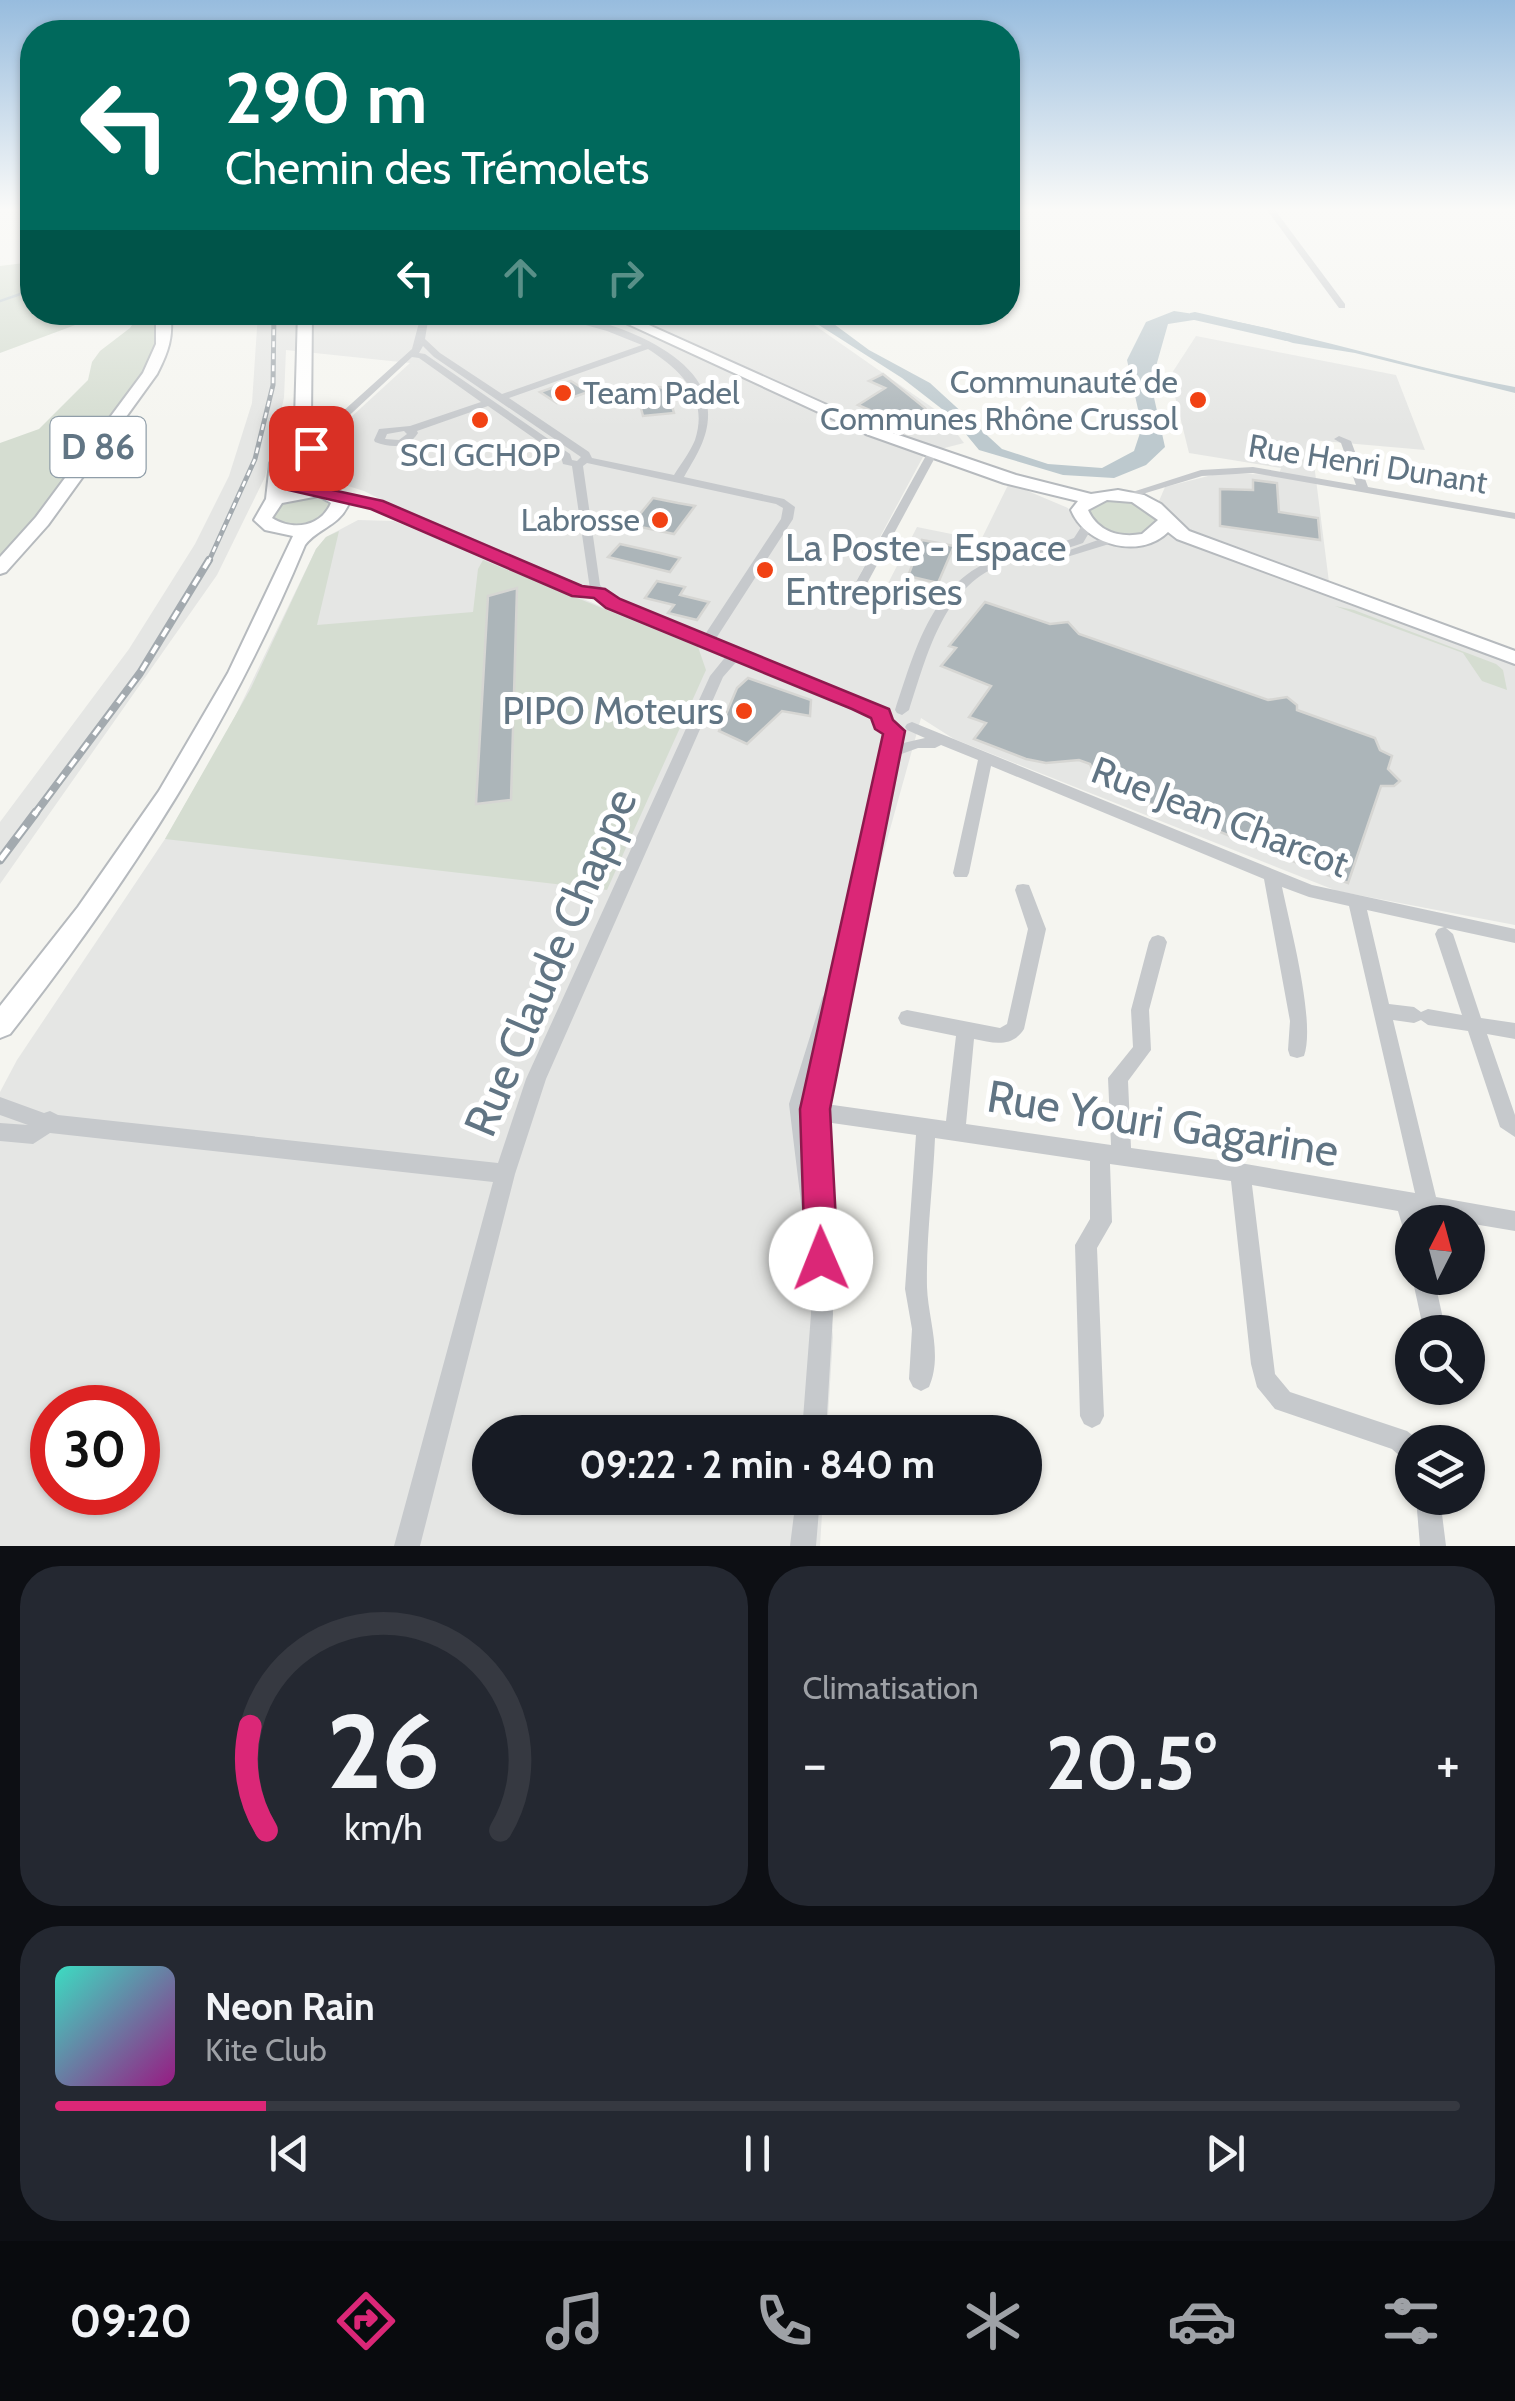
<!DOCTYPE html>
<html lang="fr">
<head>
<meta charset="utf-8">
<style>
	:root { --surface:#171b24; --page:#242831; --text:#f1f3f6; --muted:#9ea1a6; --line:#363941; --accent:#db2777 }
	body { margin:0; font-family:Cabin,sans-serif; background:var(--page); color:var(--text); height:100vh; display:flex; flex-direction:column; font-size:38px; white-space:nowrap }
	* { box-sizing:border-box; margin:0 }
	p { font-size:32px; color:var(--muted) }
	.icon { flex:none; width:55px; height:55px; fill:none; stroke:currentColor; stroke-width:2; stroke-linecap:round; stroke-linejoin:round }
	.map { position:relative; height:1546px; overflow:hidden }
	.drawer { display:flex; flex-direction:column; gap:20px; padding:20px; background:#0d0f14; flex:1 }
	.drawer>* { flex:none }
	.top-card { position:absolute; left:20px; top:20px; width:1000px; height:305px; border-radius:40px; box-shadow:0 2px 8px #0004; background:#00695c; color:#fff; overflow:hidden }
	.needle { width:65px; rotate:6deg }
	.controls { position:absolute; left:1395px; top:1205px; display:grid; gap:20px }
	.controls a { display:grid; place-items:center; width:90px; height:90px; border-radius:50%; background:var(--surface); box-shadow:0 2px 8px #0004; font-size:50px }
	.speed { position:absolute; left:30px; top:1385px; display:flex; gap:20px; font-size:50px; font-weight:700; text-align:center }
	.speed>* { display:grid; place-content:center; width:130px; height:130px; border-radius:50%; background:var(--surface); box-shadow:0 2px 8px #0004; line-height:1 }
	.speed .limit { border:15px solid #d22; background:#fff; color:#111 }
	.pin { position:absolute; display:grid; place-items:center; width:85px; height:85px; color:#fff; margin:-42px; border-radius:20px; box-shadow:0 5px 15px #0006 }
	.me { position:absolute; width:110px; margin:-55px; rotate:359deg; stroke-linejoin:round; filter:drop-shadow(0 0 8px #0008) }
	.turn { display:flex; align-items:center; gap:35px; height:210px; padding:0 40px; font-size:45px }
	.turn .icon { width:130px; height:130px; stroke-width:2.5 }
	.turn b { display:block; font-size:70px; line-height:85px }
	.lanes { display:flex; align-items:center; height:95px; padding:0 40px; background:#0003; justify-content:center; gap:50px; direction:ltr }
	.lanes .off { opacity:.35 }
	.big { font-size:75px; font-weight:800; line-height:1.1 }
	.drawer .card { flex:1; display:flex; flex-direction:column; justify-content:center; gap:15px; min-width:0; padding:0 35px; border-radius:40px; background:var(--page) }
	.drawer .dial { align-items:center; gap:0 }
	.dial svg { height:260px; overflow:visible; fill:none; stroke:var(--line); stroke-width:7; stroke-linecap:round; text-anchor:middle }
	.dial text { fill:var(--text); stroke:none }
	.song { display:flex; align-items:center; gap:30px }
	.cover { width:120px; height:120px; border-radius:15px; background:linear-gradient(135deg,hsl(170 70% 55%),hsl(310 70% 35%)) }
	.played { height:10px; border-radius:5px; background:linear-gradient(90deg,var(--accent) 15%,var(--line) 15%) }
	.keys { display:flex; justify-content:space-around; direction:ltr }
	.heat { display:flex; justify-content:space-between; align-items:center; font-size:55px; direction:ltr }
	.drawer .tiles { flex:1; display:grid; gap:20px; grid-template-columns:1fr 1fr }
	.card:last-child { grid-column:span 2 }
	.trip { position:absolute; left:472px; top:1415px; width:570px; height:100px; border-radius:50px; background:var(--surface); box-shadow:0 2px 8px #0004; font-weight:800; line-height:100px; text-align:center }
	.tabs { display:flex; height:160px; justify-content:space-around; align-items:center; background:#090b0e; color:var(--muted) }
	.tabs .icon { width:70px; height:70px }
	.tabs .selected { color:var(--accent) }
	.tabs b { font-size:45px; color:var(--text) }
	.map>svg:first-child { display:block }
	.built { fill:#e5e6e4; fill-rule:evenodd }
	.green { fill:#d5ddd1 }
	.water { fill:#bdc9ce }
	.lines { fill:none; stroke-linecap:round; stroke-linejoin:round }
	.stream { stroke:#bdc9ce; stroke-width:2.5 }
	.river { fill:#bdc9ce; fill-rule:evenodd }
	.building { fill:#acb5b9; stroke:#d6d6d3; stroke-width:2.5 }
	.primary-casing { stroke:#b6babe; stroke-width:4 }
	.street { fill:#c6c9cc; fill-rule:evenodd }
	.primary { fill:#fff; fill-rule:evenodd }
	.rail-far2-casing { stroke:#a3aaaf; stroke-width:5 }
	.rail-far1-casing { stroke:#a3aaaf; stroke-width:8 }
	.rail-casing { stroke:#a3aaaf; stroke-width:9 }
	.rail-far2 { stroke:#fff; stroke-width:2.5; stroke-dasharray:6; stroke-linecap:butt }
	.rail-far1 { stroke:#fff; stroke-width:4; stroke-dasharray:10; stroke-linecap:butt }
	.rail { stroke:#fff; stroke-width:5; stroke-dasharray:14; stroke-linecap:butt }
	.route { fill:#db2777; stroke:#8e194d; stroke-width:2.5 }
	.poi-dot { fill:#f14214; stroke:#fff; stroke-width:4 }
	.labels { text-anchor:middle; stroke-width:10; stroke-linejoin:round; paint-order:stroke }
	.far-poi-label { font-size:32px; fill:#617584; stroke:#fff; text-anchor:end }
	.far-street-label { font-size:32px; fill:#617584; stroke:#fff }
	.shield { fill:#fff; stroke:#909ea9; stroke-width:2.5 }
	.shield-label { font-size:35px; font-weight:bold; fill:#617584 }
	.poi-label { font-size:38px; fill:#617584; stroke:#fff; text-anchor:start }
	.street-label { font-size:38px; fill:#617584; stroke:#fff }
	.near-street-label { font-size:45px; fill:#617584; stroke:#fff }
</style>
</head>
<body>
<div class="map">
<svg width="1515" height="1546" viewBox="0 0 1515 1546">
	<rect width="100%" height="100%" fill="#f5f5f0"/>
	<!-- built -->
	<path class="built" d="M258 313H797L943 415 964 443 925 453 851 591 881 597 917 527 981 540 1009 483 1068 508 1077 524 1094 536 1111 543 1145 544 1171 531 1159 501 1165 487 1220 473 1279 475 1281 468 1189 453 1170 376 1196 336 1396 375 1425 450 1311 440 1331 598 1515 663V925L1337 891 954 739 921 718 855 955 816 1122 833 1337 827 1432H490V1498H823L820 1546H0V1092L17 1060 165 839 230 727 316 549 326 537 358 520 394 521 714 653 851 693 569 583 452 535 364 491 322 478 314 451 410 363 286 350 284 398 265 477 217 575 0 884V822L129 649 195 544 229 476 252 403ZM52 1408H138V1492H52Z"/>
	<!-- green -->
	<g class="green">
		<polygon points="32,262 32,312 132,313 128,319 110,323 86,321 0,353 0,266"/>
		<polygon points="140,313 163,313 162,351 0,568 0,443 39,429 88,380 92,362 100,351 130,328"/>
		<path d="M316 495 331 506C315 527 297 528 273 520L278 504Z"/>
		<polygon points="1123,500 1137,503 1157,519 1147,534 1107,533 1089,520 1088,509 1098,502"/>
		<polygon points="339,531 317,625 473,612 478,569 483,560 698,647 706,670 607,890 165,839 251,688 316,549 326,537"/>
		<polygon points="1335,606 1354,610 1496,664 1503,670 1507,690 1482,681 1463,653"/>
	</g>
	<!-- water -->
	<path class="water" d="M1174 311C1290 327 1400 366 1515 387V393L1355 353 1293 343 1226 321 1200 319 1168 324 1151 384 1165 447 1146 465 1114 478 1063 475 979 450 951 416 902 378 800 313H819L869 350 930 383 1002 449 1048 464 1102 468 1134 451 1142 427 1127 360 1146 322Z"/>
	<g class="lines">
		<!-- stream -->
		<polyline class="stream" points="0,301 32,290"/>
		<!-- river -->
		<polygon class="river" points="1195,312 1291,334 1293,337 1286,341 1190,319 1190,313"/>
	</g>
	<!-- building -->
	<g class="building">
		<polygon points="883,374 925,408 930,415 908,427 858,405 885,388 869,381"/>
		<polygon points="571,381 588,392 557,403 540,392"/>
		<polygon points="660,387 667,389 674,413 643,416 636,390"/>
		<polygon points="1253,480 1277,483 1279,512 1318,518 1320,540 1220,526 1220,489 1253,490"/>
		<polygon points="653,498 678,503 695,506 674,534 631,525"/>
		<polygon points="922,540 954,546 938,583 908,576"/>
		<polygon points="620,544 660,553 680,558 670,572 608,557"/>
		<polygon points="657,581 685,587 680,595 709,602 697,620 668,613 674,605 645,598"/>
		<polygon points="517,588 511,800 476,804 488,596"/>
		<polygon points="985,602 1050,624 1068,622 1079,634 1268,700 1287,697 1297,705 1297,710 1375,738 1380,750 1392,756 1388,769 1400,781 1394,786 1381,786 1348,883 1135,798 1125,778 1097,780 1090,764 1079,760 1046,763 1026,759 974,739 986,723 969,717 991,686 941,666 956,648 949,646"/>
		<polygon points="748,678 811,700 810,716 782,711 747,744 719,731 737,688"/>
	</g>
	<g class="lines">
		<defs>
			<g id="primary">
				<path d="M156 312H170C174 336 168 353 157 374L48 525 6 572 0 574V557L36 517 143 373 156 344Z"/>
				<path d="M298 312H312L311 419 294 476 296 481C316 488 334 485 349 503 339 527 319 527 305 545 231 724 129 882 10 1034L0 1038V1006L78 907 159 791 228 673 293 536 265 530 254 520 266 499 270 463 283 459 295 419ZM319 496 331 503C321 527 293 531 272 518L282 503Z"/>
				<path d="M602 312H620L878 428 1016 475 1091 494 1118 490 1144 495 1161 504 1189 531 1515 651V664L1177 539 1168 532C1140 560 1085 545 1071 510L1078 501 1004 483 866 434ZM1107 500 1132 502 1158 520 1142 534C1120 538 1098 532 1088 510Z"/>
			</g>
		</defs>
		<!-- primary casing -->
		<use href="#primary" class="primary-casing"/>
		<!-- street -->
		<g class="street">
			<polygon points="1267,210 1275,210 1345,304 1345,308 1339,308"/>
			<path d="M424 312 429 315 425 339 440 353 502 394 642 345 607 331 539 312C591 312 707 348 708 412 709 437 696 456 684 477L784 499 795 507 793 519 715 640 887 711 889 714 887 717H877L738 660 723 677 546 1079 515 1174 420 1546H394L493 1182 50 1133 33 1144 0 1141V1123L28 1125 0 1115V1097L44 1113 50 1111 58 1115 498 1163 526 1079 710 676 727 655 609 606 596 597 575 595 380 510 334 501 332 499 338 496 387 505 581 588 590 589 572 466 563 464 561 457 488 406 417 431 418 433C408 449 392 448 375 442L374 440 379 429 410 426 481 402 419 358 412 357 309 453 290 478H282L280 476 301 449 412 349 421 315ZM423 346 434 357 581 457 577 461 572 460 570 454 425 354 419 353ZM648 349C681 370 709 397 695 440 690 452 681 464 674 475L592 458 589 452 509 398ZM404 431 407 434 399 440 385 439 387 434ZM587 463 776 504 783 508 781 519 704 636C677 625 617 607 600 585L583 466Z"/>
			<polygon points="1339,436 1351,441 1368,487 1515,513 1515,519 1253,473 1202,476 1126,499 1120,496 1201,470 1253,467 1356,485 1341,443 1334,439"/>
			<polygon points="933,449 938,452 864,589 858,593 854,592 852,589 928,452"/>
			<path d="M1087 522 1093 526 1083 543C1057 553 1028 555 1001 565 942 588 927 656 909 710L902 715 897 713 895 710C914 654 931 584 993 560 1019 550 1048 548 1074 538L1083 524Z"/>
			<polygon points="1115,534 1121,538 1119,541 1070,556 1064,552"/>
			<path d="M912 722 1312 885 1515 929V943L1446 928 1453 934 1481 1018 1515 1023V1039L1487 1034 1515 1115V1137L1500 1127 1468 1031 1428 1025 1421 1020 1414 1023 1393 1020 1436 1197 1515 1211V1231L1420 1215 1421 1222H1412V1238L1405 1235 1398 1211 1252 1185 1275 1374 1290 1392 1407 1431 1421 1442H1412V1462L1403 1459 1392 1449 1275 1409 1257 1387 1251 1364 1231 1181 1110 1164 1112 1222 1097 1248 1104 1416 1100 1424 1092 1428 1084 1424 1080 1416 1075 1245 1090 1219V1161L935 1138C933 1187 926 1238 927 1287 928 1319 943 1355 929 1387L921 1391 913 1387 909 1379 912 1329 905 1289 916 1135 825 1122 833 1314 826 1432H802L811 1314 809 1228 803 1219 789 1104 822 998 825 993 831 990 887 731 894 726 899 728 901 731 899 744 925 738 907 730 905 727 907 724ZM941 745 978 760 953 873 955 877H967L969 873 991 766 1264 879 1290 1021 1288 1050 1290 1056 1297 1058 1304 1056C1316 1022 1290 926 1282 887L1309 897 1349 906 1415 1193 1240 1163 1131 1148 1128 1081 1151 1050 1149 1010 1167 942 1164 937 1158 935 1152 937 1149 942 1131 1010 1133 1047 1108 1078 1111 1145 966 1124 974 1039C993 1043 1012 1048 1024 1029L1046 929 1031 890 1029 885 1023 884 1017 885 1015 890 1028 929 1007 1024 1000 1028 907 1010 901 1012 898 1018 901 1024 907 1026 956 1036 946 1121 826 1104 896 756 918 748H935ZM1367 910 1444 927 1438 929 1435 934 1462 1015 1428 1009 1421 1012 1414 1007 1389 1004Z"/>
			<polygon points="1412,1277 1434,1278 1446,1332 1424,1332"/>
			<polygon points="796,1498 820,1498 816,1546 790,1546"/>
			<polygon points="1416,1498 1440,1498 1446,1546 1420,1546"/>
		</g>
		<!-- primary -->
		<use href="#primary" class="primary"/>
		<defs>
			<polyline id="rail-far2" points="208,563 255,459 273,385 274,312"/>
			<polyline id="rail-far1" points="34,815 140,673 209,560"/>
			<polyline id="rail" points="0,860 36,812"/>
		</defs>
		<!-- rail-far2 casing -->
		<use href="#rail-far2" class="rail-far2-casing"/>
		<!-- rail-far1 casing -->
		<use href="#rail-far1" class="rail-far1-casing"/>
		<!-- rail casing -->
		<use href="#rail" class="rail-casing"/>
		<!-- rail-far2 -->
		<use href="#rail-far2" class="rail-far2"/>
		<!-- rail-far1 -->
		<use href="#rail-far1" class="rail-far1"/>
		<!-- rail -->
		<use href="#rail" class="rail"/>
	</g>
	<!-- sky -->
	<linearGradient id="sky" x2="0" y2="1"><stop stop-color="#97bcde"/><stop offset="0.49" stop-color="#fafaf8"/><stop offset="1" stop-color="#fafaf8" stop-opacity="0"/></linearGradient>
	<rect width="1515" height="427" fill="url(#sky)"/>
	<!-- route -->
	<polygon class="route" points="306,444 319,448 295,476 300,483 383,501 582,586 605,589 620,599 889,709 893,720 905,731 830,1109 838,1259 833,1271 821,1275 810,1271 805,1259 800,1109 883,734 875,729 871,718 852,709 606,608 594,598 572,596 371,509 288,490 277,476"/>
	<!-- markers -->
	<g class="poi-dot">
		<circle cx="563" cy="393" r="10"/>
		<circle cx="1198" cy="400" r="10"/>
		<circle cx="480" cy="420" r="10"/>
		<circle cx="660" cy="520" r="10"/>
		<circle cx="765" cy="570" r="10"/>
		<circle cx="744" cy="711" r="10"/>
	</g>
	<g class="labels">
		<!-- far-poi labels -->
		<g class="far-poi-label">
			<text x="1178" y="393">Communauté de<tspan x="1178" dy="37">Communes Rhône Crussol</tspan></text>
			<text x="583" y="404" text-anchor="start">Team Padel</text>
			<text x="480" y="466" text-anchor="middle">SCI GCHOP</text>
			<text x="640" y="531">Labrosse</text>
		</g>
		<!-- far-street labels -->
		<g class="far-street-label">
			<text transform="translate(1368 464) rotate(9)" y="11">Rue Henri Dunant</text>
		</g>
		<!-- shield labels -->
		<rect class="shield" x="50.5" y="417" width="95" height="60" rx="8"/>
		<g class="shield-label">
			<text x="98" y="459">D 86</text>
		</g>
		<!-- poi labels -->
		<g class="poi-label">
			<text x="785" y="561">La Poste - Espace<tspan x="785" dy="44">Entreprises</tspan></text>
			<text x="724" y="724" text-anchor="end">PIPO Moteurs</text>
		</g>
		<!-- street labels -->
		<g class="street-label">
			<text transform="translate(1220 817) rotate(21)" y="13">Rue Jean Charcot</text>
		</g>
		<!-- near-street labels -->
		<g class="near-street-label">
			<text transform="translate(550 962) rotate(-67)" y="16">Rue Claude Chappe</text>
			<text transform="translate(1163 1123) rotate(9)" y="16">Rue Youri Gagarine</text>
		</g>
	</g>
</svg>
<div class="controls">
<a><svg class="needle" viewBox="-14 -14 28 28"><path d="M0-13l5 13h-10z" fill="#e53935"/><path d="M0 13l5-13h-10z" fill="#9ea1a6"/></svg></a>
<a><svg class="icon" aria-label="search" viewBox="0 0 24 24"><circle cx="10" cy="10" r="6"/><path d="M15 15l6 6"/></svg></a>
<a><svg class="icon" aria-label="layers" viewBox="0 0 24 24"><path d="M12 4l9 5-9 5-9-5zM3 14l9 5 9-5"/></svg></a>
</div>
<div class="speed"><div class="limit">30</div></div>
<div class="pin" style="left:311px;top:448px;background:#d93025"><svg class="icon" aria-label="arrive" viewBox="0 0 24 24"><path d="M6 21V4h12l-3 4 3 4H6"/></svg></div>
<svg class="me" style="left:821px;top:1259px" viewBox="-20 -20 40 40"><circle r="19" fill="#fff"/><path d="M0-13L10 11 0 6-10 11z" fill="#db2777"/></svg>
<div class="trip">09:22 · 2 min · 840 m</div>
<div class="top-card">
<div class="turn"><svg class="icon" aria-label="left" viewBox="0 0 24 24"><path d="M17 20v-9H6M10 6l-5 5 5 5"/></svg><div><b>290 m</b>Chemin des Trémolets</div></div>
<div class="lanes"><svg class="icon" aria-label="left" viewBox="0 0 24 24"><path d="M17 20v-9H6M10 6l-5 5 5 5"/></svg><svg class="icon off" aria-label="ahead" viewBox="0 0 24 24"><path d="M12 20V5M6 11l6-6 6 6"/></svg><svg class="icon off" aria-label="right" viewBox="0 0 24 24"><path d="M7 20v-9h11M14 6l5 5-5 5"/></svg></div>
</div>
</div>
<section class="drawer">
<div class="tiles">
<div class="card dial"><svg viewBox="0 0 100 80">
<path d="M14 69A42 42 0 1 1 86 69"/>
<path d="M14 69A42 42 0 0 1 9 37" stroke="#db2777"/>
<text x="50" y="56" font-size="32" font-weight="700">26</text>
<text x="50" y="72" font-size="11">km/h</text>
</svg></div>
<div class="card"><p>Climatisation</p>
<div class="heat"><a>−</a><b class="big">20.5°</b><a>+</a></div>
</div>
<div class="card">
<div class="song"><i class="cover"></i><div><b>Neon Rain</b><p>Kite Club</p></div></div>
<div class="played"></div>
<div class="keys"><svg class="icon" aria-label="previous" viewBox="0 0 24 24"><path d="M18 5L8 12l10 7zM5 5v14"/></svg><svg class="icon" aria-label="pause" viewBox="0 0 24 24"><path d="M8 5v14M16 5v14"/></svg><svg class="icon" aria-label="next" viewBox="0 0 24 24"><path d="M6 5l10 7-10 7zM19 5v14"/></svg></div>
</div>
</div>
</section>
<nav class="tabs">
<b>09:20</b>
<svg class="icon selected" aria-label="directions" viewBox="0 0 24 24"><path d="M12 3l9 9-9 9-9-9zM9 14v-3h6M13 9l2 2-2 2"/></svg>
<svg class="icon" aria-label="music" viewBox="0 0 24 24"><path d="M9 18V5l10-2v13"/><circle cx="6" cy="18" r="3"/><circle cx="16" cy="16" r="3"/></svg>
<svg class="icon" aria-label="phone" viewBox="0 0 24 24"><path d="M5 4h4l2 5-3 2q2 4 5 5l2-3 5 2v4C11 20 4 13 5 4z"/></svg>
<svg class="icon" aria-label="climate" viewBox="0 0 24 24"><path d="M12 3v18M4 7l16 10M4 17L20 7"/></svg>
<svg class="icon" aria-label="car" viewBox="0 0 24 24"><path d="M5 17H2v-5l4-1 3-4h7l3 4 3 1v5h-3M9 17h6M6 11h13"/><circle cx="7" cy="17" r="2"/><circle cx="17" cy="17" r="2"/></svg>
<svg class="icon" aria-label="filters" viewBox="0 0 24 24"><path d="M4 7h16M4 17h16"/><circle cx="9" cy="7" r="2"/><circle cx="15" cy="17" r="2"/></svg>
</nav>
</body>
</html>
